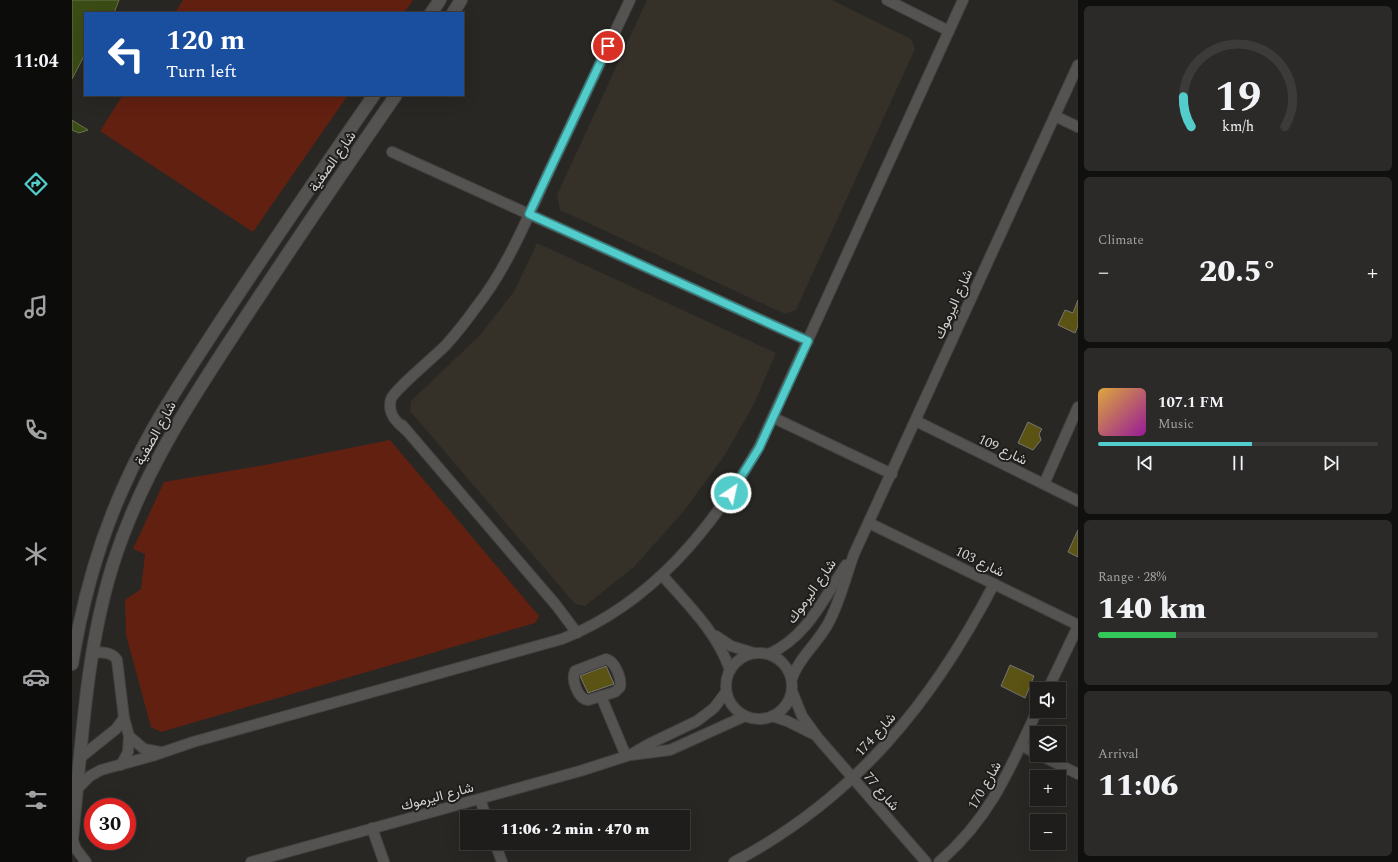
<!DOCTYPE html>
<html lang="en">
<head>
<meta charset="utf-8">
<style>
	:root { --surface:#1e1d1b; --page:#2b2a28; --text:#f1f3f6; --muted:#a1a2a3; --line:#3c3b3a; --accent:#53cdcb }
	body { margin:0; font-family:Spectral,Vazirmatn,serif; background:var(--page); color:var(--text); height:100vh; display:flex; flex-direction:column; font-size:15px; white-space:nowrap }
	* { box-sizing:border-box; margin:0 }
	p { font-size:13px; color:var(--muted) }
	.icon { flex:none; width:22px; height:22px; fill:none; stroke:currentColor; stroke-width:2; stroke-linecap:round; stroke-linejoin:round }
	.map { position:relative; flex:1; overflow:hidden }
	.drawer { display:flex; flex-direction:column; gap:6px; padding:6px; background:#10100f; width:320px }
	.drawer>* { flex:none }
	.guide { position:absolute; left:12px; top:12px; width:380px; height:84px; border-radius:0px; box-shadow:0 4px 16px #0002,0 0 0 1px var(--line); background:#1a4fa0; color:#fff; overflow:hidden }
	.tools { position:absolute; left:958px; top:682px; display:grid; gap:8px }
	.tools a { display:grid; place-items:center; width:36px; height:36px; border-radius:0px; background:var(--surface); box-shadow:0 4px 16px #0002,0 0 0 1px var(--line); font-size:20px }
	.speed { position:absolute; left:12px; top:798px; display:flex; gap:8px; font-size:20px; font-weight:700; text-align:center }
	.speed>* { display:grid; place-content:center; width:52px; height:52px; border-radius:50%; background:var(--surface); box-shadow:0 4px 16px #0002,0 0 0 1px var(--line); line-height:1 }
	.speed .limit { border:6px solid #d22; background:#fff; color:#111 }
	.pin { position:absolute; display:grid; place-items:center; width:34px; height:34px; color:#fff; margin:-17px; border:2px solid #fff; border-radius:50%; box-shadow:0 1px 4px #0007 }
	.me { position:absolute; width:44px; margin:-22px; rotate:34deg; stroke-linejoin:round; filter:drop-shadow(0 0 3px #0008) }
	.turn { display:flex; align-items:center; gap:14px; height:84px; padding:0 16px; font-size:18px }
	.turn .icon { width:52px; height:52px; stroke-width:2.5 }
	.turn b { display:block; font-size:28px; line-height:34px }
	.big { font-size:30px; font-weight:800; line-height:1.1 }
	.drawer .widget { flex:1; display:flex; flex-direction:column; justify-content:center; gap:6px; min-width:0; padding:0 14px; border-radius:6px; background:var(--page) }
	.drawer .dial { align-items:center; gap:0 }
	.dial svg { height:104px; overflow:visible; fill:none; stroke:var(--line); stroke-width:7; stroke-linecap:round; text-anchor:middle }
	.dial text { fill:var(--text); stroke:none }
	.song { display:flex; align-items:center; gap:12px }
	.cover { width:48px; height:48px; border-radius:6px; background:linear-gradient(135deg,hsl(40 70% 55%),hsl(300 70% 35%)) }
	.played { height:4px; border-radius:2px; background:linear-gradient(90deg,var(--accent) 55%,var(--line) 55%) }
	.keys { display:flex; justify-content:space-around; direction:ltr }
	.heat { display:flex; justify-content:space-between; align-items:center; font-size:22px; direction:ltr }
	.charge { height:6px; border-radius:3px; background:linear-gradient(90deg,#34c759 28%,var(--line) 0) }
	.trip { position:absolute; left:388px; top:810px; width:230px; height:40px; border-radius:0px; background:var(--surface); box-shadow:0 4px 16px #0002,0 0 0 1px var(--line); font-weight:800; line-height:40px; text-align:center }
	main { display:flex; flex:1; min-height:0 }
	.dock { display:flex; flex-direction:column; width:72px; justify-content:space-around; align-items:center; background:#0c0c0b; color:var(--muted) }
	.dock .icon { width:28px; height:28px }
	.dock .selected { color:var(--accent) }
	.dock b { font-size:18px; color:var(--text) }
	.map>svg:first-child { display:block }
	.built { fill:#353028 }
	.green { fill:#622011 }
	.water { fill:#3b4c15; stroke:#68744d }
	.building { fill:#5a5313; stroke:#767672 }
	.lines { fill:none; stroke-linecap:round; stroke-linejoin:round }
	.street-casing { stroke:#434240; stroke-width:12 }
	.secondary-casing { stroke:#434240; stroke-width:14 }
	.street { stroke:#555351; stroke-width:10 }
	.secondary { stroke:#555351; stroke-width:12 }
	.route-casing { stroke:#368584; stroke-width:10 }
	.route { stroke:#53cdcb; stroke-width:7 }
	.labels { text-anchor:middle; stroke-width:4; stroke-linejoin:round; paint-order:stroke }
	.street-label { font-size:14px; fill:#d2d1cf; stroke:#1f1d1b }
</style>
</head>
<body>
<main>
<nav class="dock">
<b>11:04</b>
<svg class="icon selected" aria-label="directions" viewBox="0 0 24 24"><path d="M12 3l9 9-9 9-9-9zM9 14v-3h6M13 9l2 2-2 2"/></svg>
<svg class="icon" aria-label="music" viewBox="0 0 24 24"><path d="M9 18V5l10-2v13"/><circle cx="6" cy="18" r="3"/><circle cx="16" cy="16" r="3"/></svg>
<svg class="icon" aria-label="phone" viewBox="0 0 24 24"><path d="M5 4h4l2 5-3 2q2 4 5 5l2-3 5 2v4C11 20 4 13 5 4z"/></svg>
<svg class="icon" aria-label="climate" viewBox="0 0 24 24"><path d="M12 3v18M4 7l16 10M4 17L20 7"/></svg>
<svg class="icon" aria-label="car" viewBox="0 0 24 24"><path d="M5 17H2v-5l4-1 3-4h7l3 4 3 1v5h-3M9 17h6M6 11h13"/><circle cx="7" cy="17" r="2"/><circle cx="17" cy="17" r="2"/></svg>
<svg class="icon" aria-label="filters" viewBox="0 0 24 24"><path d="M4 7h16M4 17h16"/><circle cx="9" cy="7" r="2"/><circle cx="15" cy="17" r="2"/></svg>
</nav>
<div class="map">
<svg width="1006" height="862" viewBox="0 0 1006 862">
	<rect width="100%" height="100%" fill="#282724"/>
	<!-- built -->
	<g class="built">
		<polygon points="575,0 760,0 839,39 843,49 724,310 713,314 488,210 485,195"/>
		<polygon points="465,243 704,353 682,404 653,455 611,512 562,567 513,606 503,604 338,411 339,401 408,335 443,290"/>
	</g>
	<!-- green -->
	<g class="green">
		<polygon points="111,0 341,0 332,13 103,13"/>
		<polygon points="51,95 276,95 181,232 28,131"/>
		<polygon points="318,440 467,616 463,623 89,732 79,727 54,635 53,600 69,589 73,554 61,549 92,482 193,465"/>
	</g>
	<!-- water -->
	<g class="water">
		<polygon points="0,0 47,0 42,13 13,13 13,54 0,79"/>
		<polygon points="0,120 16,130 7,133 0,130"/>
	</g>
	<!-- building -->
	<g class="building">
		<polygon points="1006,300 1006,326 1003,333 986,325 993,310 1001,313"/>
		<polygon points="956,422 970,429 967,434 969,440 961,450 946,443"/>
		<polygon points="1006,530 1006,557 996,552"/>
		<polygon points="938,665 962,676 953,698 929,686"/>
		<polygon points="534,666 542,684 516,693 508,676"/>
	</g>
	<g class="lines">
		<defs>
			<g id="street">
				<polyline points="815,0 877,31"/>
				<polyline points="983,116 1006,127"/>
				<polyline points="320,152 736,341"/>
				<polyline points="702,418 820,474"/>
				<polyline points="844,421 1006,501"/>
				<polyline points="330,425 484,605 505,633"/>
				<path d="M334 430C324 422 315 413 319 399 322 390 362 357 373 346 384 334 395 320 405 306 437 265 457 214 479 167 505 111 532 56 558 0"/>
				<polyline points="972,484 1006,407"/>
				<polyline points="797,523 1006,625"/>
				<path d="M590 575C616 605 645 632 658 670"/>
				<polyline points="644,636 659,646 682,653"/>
				<path d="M20 652C29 653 40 651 45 660L52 718 57 736 56 752 49 765"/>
				<circle cx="687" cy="686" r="33"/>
				<path d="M697 654C736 636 751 599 774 565"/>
				<path d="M534 659C543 661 550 679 548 687L543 692 516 700C506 699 499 680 503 671Z"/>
				<path d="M720 678C728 656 747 642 757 622 768 601 774 576 782 554L1006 65"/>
				<polyline points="976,689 1006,626"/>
				<polyline points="720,691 730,716 746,738 854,862"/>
				<polyline points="529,696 554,756"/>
				<polyline points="700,716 715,721 741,734"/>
				<polyline points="57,736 72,749 88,752"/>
				<polyline points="949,745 965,754"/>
				<polyline points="559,755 598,750 673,716"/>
				<polyline points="968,755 1006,774"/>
				<polyline points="9,757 44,729 52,718"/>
				<path d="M5 789 18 776 29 770 80 756 121 742 490 639C579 604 640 529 687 447L891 0"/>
				<polyline points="408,799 414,817"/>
				<polyline points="300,828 312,862"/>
				<polyline points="0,838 4,849 14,862"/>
				<polyline points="423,843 430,862"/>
				<polyline points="179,862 508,771 558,755 577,744 625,721 642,708 654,692"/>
				<path d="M662 862C783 798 860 703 922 584"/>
				<path d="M867 862C918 818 937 771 965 711"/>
			</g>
			<g id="secondary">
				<polyline points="359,13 368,0"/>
				<polyline points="381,13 389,0"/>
				<path d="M0 664C10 603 26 543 52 486 78 427 113 376 148 322 198 246 250 170 302 95"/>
				<path d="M0 839C10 747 13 653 41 564 69 476 115 406 165 330 217 251 270 173 324 95"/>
			</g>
		</defs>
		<!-- street casing -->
		<use href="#street" class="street-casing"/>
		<!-- secondary casing -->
		<use href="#secondary" class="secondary-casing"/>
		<!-- street -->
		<use href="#street" class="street"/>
		<!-- secondary -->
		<use href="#secondary" class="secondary"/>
	</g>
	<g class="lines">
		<defs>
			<polyline id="route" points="536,46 457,214 736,341 687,448 659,493"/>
		</defs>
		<!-- route casing -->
		<use href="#route" class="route-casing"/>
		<!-- route -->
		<use href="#route" class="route"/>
	</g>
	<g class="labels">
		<!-- street labels -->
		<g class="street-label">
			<text transform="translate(260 161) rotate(-55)" y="5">شارع الصفية</text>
			<text transform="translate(881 304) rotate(-66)" y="5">شارع اليرموك</text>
			<text transform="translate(83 433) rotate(-61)" y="5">شارع الصفية</text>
			<text transform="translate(931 449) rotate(26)" y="5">شارع 109</text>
			<text transform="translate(908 561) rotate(26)" y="5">شارع 103</text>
			<text transform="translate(739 591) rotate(-55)" y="5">شارع اليرموك</text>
			<text transform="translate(803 734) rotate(-48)" y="5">شارع 174</text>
			<text transform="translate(912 785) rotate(-60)" y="5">شارع 170</text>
			<text transform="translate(810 791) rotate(49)" y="5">شارع 77</text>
			<text transform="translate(365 796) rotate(-15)" y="5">شارع اليرموك</text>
		</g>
	</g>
</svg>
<div class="tools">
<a><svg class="icon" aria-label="sound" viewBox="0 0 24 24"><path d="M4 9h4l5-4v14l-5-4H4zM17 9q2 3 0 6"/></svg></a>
<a><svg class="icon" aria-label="layers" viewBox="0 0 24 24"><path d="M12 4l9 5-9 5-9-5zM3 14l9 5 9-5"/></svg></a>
<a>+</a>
<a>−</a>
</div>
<div class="speed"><div class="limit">30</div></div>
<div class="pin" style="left:536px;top:46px;background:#d93025"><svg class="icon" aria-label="arrive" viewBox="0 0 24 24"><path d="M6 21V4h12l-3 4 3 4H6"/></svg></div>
<svg class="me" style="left:659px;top:493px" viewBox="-20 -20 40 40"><circle r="17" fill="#53cdcb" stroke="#fff" stroke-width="3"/><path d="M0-11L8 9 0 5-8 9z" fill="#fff"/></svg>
<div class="trip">11:06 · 2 min · 470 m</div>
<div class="guide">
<div class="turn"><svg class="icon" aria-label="left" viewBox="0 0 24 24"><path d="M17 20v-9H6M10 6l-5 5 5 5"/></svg><div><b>120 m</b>Turn left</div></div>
</div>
</div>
<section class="drawer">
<div class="widget dial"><svg viewBox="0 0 100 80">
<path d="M14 69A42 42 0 1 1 86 69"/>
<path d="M14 69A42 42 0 0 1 8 46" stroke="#53cdcb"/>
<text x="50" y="56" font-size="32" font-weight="700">19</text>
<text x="50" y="72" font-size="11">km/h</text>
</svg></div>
<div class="widget"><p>Climate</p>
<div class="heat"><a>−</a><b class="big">20.5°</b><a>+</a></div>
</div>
<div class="widget">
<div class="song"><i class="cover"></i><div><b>107.1 FM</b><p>Music</p></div></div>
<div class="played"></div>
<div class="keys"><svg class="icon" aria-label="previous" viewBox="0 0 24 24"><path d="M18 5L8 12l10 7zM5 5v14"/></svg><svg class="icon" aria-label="pause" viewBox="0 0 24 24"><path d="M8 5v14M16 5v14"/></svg><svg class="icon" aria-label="next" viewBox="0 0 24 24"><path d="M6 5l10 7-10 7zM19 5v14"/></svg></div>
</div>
<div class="widget"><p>Range · 28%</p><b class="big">140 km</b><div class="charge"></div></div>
<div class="widget"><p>Arrival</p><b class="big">11:06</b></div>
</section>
</main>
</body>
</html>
